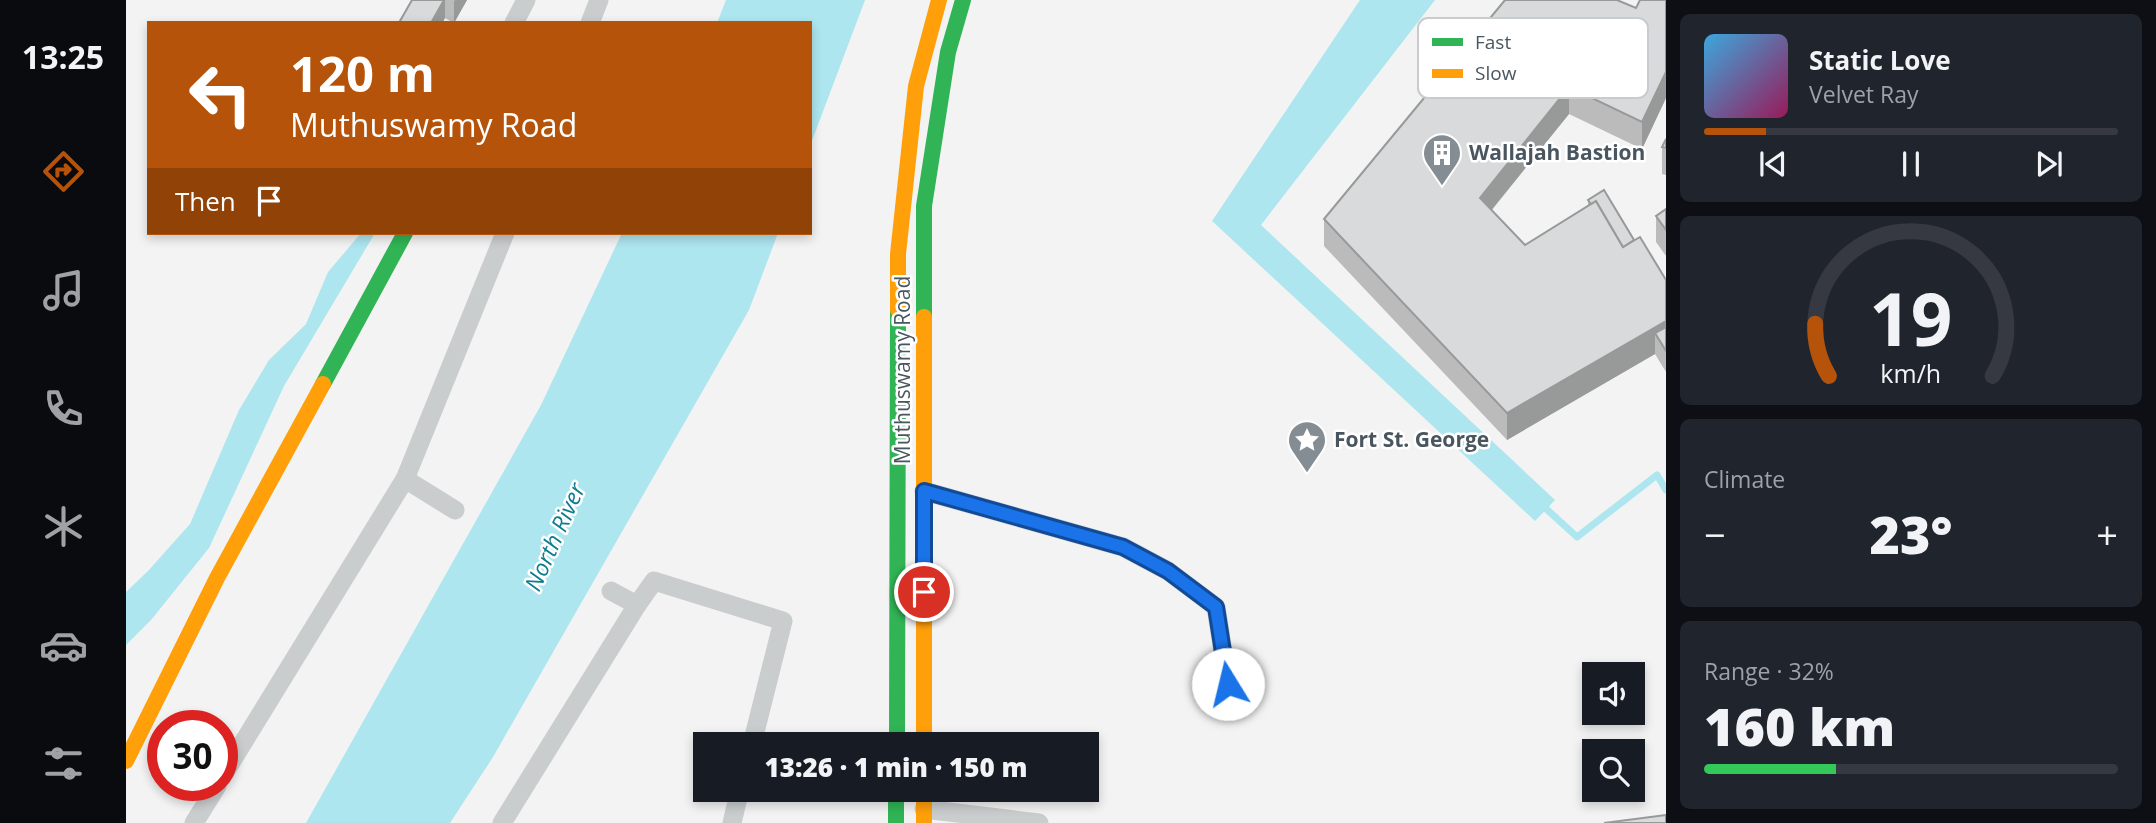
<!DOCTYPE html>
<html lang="en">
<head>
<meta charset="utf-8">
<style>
	:root { --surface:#171b24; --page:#20242c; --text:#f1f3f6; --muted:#9ea1a6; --line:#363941; --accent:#b45309 }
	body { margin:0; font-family:"Open Sans",sans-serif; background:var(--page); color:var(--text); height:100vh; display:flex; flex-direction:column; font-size:26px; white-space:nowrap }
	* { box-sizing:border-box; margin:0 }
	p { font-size:23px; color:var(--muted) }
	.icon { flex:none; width:38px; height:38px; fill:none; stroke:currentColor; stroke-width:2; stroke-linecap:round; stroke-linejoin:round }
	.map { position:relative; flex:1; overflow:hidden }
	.drawer { display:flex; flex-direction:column; gap:14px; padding:14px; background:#0d0f14; width:490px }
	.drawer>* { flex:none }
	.banner { position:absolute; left:21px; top:21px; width:665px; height:214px; border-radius:0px; box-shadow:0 4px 10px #0003; background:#b45309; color:#fff; overflow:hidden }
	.buttons { position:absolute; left:1456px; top:662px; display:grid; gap:14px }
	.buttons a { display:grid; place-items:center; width:63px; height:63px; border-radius:0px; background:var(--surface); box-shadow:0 4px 10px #0003; font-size:35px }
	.speed { position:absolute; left:21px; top:710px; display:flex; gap:14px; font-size:35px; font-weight:700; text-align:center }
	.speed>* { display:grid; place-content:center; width:91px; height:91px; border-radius:50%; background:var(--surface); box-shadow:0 4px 10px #0003; line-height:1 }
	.speed .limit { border:10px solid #d22; background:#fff; color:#111 }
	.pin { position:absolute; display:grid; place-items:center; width:60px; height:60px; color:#fff; margin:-30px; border:4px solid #fff; border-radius:50%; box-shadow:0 2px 7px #0007 }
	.me { position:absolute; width:77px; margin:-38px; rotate:351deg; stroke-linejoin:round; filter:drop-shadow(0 0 5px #0008) }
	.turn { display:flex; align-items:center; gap:24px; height:147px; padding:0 28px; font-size:32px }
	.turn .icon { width:91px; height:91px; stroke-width:2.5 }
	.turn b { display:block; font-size:49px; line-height:60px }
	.then { display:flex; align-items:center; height:66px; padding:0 28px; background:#0003; gap:14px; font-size:26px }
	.big { font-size:52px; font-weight:800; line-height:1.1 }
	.drawer .widget { flex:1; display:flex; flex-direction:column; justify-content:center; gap:10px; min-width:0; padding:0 24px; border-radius:10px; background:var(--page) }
	.drawer .dial { align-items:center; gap:0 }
	.dial svg { height:182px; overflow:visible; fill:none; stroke:var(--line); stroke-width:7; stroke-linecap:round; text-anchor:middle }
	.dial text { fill:var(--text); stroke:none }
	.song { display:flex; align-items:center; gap:21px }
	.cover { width:84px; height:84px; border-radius:10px; background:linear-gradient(135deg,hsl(200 70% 55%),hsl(330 70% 35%)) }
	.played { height:7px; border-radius:4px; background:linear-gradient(90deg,var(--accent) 15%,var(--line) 15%) }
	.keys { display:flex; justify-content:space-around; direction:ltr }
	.heat { display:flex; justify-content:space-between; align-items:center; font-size:38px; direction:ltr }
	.charge { height:10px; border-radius:5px; background:linear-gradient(90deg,#34c759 32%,var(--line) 0) }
	.trip { position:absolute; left:567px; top:732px; width:406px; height:70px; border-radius:0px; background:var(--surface); box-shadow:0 4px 10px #0003; font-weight:800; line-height:70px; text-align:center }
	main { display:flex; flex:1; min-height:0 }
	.dock { display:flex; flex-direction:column; width:126px; justify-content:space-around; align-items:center; background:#090b0e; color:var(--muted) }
	.dock .icon { width:49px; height:49px }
	.dock .on { color:var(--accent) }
	.dock b { font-size:32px; color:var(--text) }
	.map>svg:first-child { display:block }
	.water { fill:#ade6ef }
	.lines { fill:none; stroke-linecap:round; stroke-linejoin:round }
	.stream { stroke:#ade6ef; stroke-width:7 }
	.street { stroke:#cacdce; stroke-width:19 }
	.fast { stroke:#30b455; stroke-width:16 }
	.slow { stroke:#ff9f0a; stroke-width:16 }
	.wall { fill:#bbbbbc }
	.shaded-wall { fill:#989999 }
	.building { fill:#d9dadb; stroke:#989999; stroke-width:2 }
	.route-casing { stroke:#114b97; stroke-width:18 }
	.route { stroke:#1a73e8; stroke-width:12 }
	.labels { text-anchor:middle; stroke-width:5; stroke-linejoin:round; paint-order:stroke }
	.poi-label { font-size:21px; font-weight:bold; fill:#49565f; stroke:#fff; text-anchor:start }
	.street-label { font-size:21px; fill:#49565f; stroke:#fff }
	.water-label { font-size:23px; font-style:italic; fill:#0e7d8f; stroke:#fff }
	.key { fill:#fff; stroke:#c8cccf; stroke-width:2 }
	.key-label { font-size:19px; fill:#49565f }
</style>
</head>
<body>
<main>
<nav class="dock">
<b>13:25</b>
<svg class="icon on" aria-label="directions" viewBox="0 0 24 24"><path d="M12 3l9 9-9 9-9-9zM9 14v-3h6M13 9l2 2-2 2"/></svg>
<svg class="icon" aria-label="music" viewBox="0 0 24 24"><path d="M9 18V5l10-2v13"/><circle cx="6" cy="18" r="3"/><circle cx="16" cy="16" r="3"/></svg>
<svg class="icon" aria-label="phone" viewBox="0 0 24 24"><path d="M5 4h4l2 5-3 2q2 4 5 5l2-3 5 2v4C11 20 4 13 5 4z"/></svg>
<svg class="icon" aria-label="climate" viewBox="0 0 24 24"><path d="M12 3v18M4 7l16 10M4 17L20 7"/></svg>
<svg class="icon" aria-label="car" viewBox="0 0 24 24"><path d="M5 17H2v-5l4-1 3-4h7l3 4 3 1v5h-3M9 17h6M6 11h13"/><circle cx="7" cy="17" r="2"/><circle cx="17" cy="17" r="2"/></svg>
<svg class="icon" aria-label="filters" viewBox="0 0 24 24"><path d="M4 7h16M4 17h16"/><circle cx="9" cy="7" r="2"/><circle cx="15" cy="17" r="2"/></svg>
</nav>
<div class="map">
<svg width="1540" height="823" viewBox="0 0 1540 823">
	<rect width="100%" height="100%" fill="#f3f3f3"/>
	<!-- water -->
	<g class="water">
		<polygon points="600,0 739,0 684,146 684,23 591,23"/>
		<polygon points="1234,0 1309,0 1135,225 1429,500 1409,521 1086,221"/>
		<polygon points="235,233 249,233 158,386 83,548 25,620 0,645 0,592 22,571 64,524 113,410 143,360 180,324 202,272"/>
		<polygon points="496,233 652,233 623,310 367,757 324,823 180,823 415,405"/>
	</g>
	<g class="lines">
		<!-- stream -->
		<polyline class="stream" points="1415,504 1451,537 1531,475 1540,490"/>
		<!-- street -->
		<g class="street">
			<polyline points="388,23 400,0"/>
			<polyline points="464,23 473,0"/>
			<polyline points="279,479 329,510"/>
			<polyline points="798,491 997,547 1042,571 1090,607 1102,684"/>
			<polyline points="485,591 511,605"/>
			<polyline points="96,777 279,479 379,233"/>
			<polyline points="798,809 913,823"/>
			<polyline points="68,823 91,786"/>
			<polyline points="376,823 511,605 528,581 657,621 626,744"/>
			<polyline points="606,823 614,789"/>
		</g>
		<!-- fast -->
		<g class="fast">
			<polyline points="798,317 798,206 822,52 837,0"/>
			<polyline points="197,384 279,233"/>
			<polyline points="771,744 772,310"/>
			<polyline points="770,789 770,823"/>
		</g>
		<!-- slow -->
		<g class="slow">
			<polyline points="772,310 772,254 790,86 813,0"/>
			<polyline points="798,317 798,744"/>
			<polyline points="0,761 91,578 197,384"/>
			<polyline points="798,789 798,823"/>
		</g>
	</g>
	<!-- wall -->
	<g class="wall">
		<polygon points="286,0 341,0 328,23 319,18 316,23 274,23"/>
		<polygon points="1540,0 1540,98 1516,149 1443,114 1366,210 1399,245 1462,206 1462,200 1508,240 1540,280 1540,372 1529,354 1381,440 1198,246 1198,219 1510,8"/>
		<polygon points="1540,139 1540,175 1536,174 1536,147"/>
		<polygon points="1540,209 1540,256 1530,242 1530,216"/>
	</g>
	<!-- shaded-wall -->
	<g class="shaded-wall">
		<polygon points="318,0 319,0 319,18 316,23 305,23"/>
		<polygon points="329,0 341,0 328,23 328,2"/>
		<polygon points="1540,72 1540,98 1516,149 1516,122"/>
		<polygon points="1443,87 1443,114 1354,224 1354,198"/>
		<polygon points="1540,321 1540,347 1529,333 1529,354 1381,440 1381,413"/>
	</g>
	<!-- building -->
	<g class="building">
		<polygon points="286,0 318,0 305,23 277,23 274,21"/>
		<polygon points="1379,0 1491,0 1510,8 1514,0 1540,0 1540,72 1516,122 1443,87 1354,198 1399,245 1470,201 1497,247 1514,237 1540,280 1540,321 1381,413 1198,219"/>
		<polygon points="1540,139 1540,148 1536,147"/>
		<polygon points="1478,190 1508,240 1497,247 1470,201 1465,204 1462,200"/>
		<polygon points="1540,209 1540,230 1530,216"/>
		<polygon points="1540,327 1540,351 1529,333"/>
		<polygon points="1540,815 1540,823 1478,823"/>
	</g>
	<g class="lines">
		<defs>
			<polyline id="route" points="798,592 798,491 997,547 1042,571 1090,607 1102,684"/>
		</defs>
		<!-- route casing -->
		<use href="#route" class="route-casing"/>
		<!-- route -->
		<use href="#route" class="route"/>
	</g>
	<!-- icons -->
	<defs>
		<symbol id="building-pin" viewBox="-11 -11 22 30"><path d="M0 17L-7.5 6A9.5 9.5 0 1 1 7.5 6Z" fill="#848d93" stroke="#fff"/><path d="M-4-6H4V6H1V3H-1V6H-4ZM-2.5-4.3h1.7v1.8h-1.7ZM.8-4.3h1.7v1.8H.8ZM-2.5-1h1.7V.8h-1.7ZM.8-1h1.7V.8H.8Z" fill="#fff"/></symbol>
		<symbol id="sight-pin" viewBox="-11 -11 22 30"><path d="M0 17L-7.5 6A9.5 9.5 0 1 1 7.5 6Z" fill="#848d93" stroke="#fff"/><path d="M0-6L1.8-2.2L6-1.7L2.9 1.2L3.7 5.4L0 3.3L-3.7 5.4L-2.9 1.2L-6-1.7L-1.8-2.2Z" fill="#fff"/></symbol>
	</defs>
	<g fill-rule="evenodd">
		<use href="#building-pin" x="1294" y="131" width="44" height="60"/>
		<use href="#sight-pin" x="1159" y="418" width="44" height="60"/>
	</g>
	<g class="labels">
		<!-- poi labels -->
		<g class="poi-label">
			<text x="1343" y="160">Wallajah Bastion</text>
			<text x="1208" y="447">Fort St. George</text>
		</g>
		<!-- street labels -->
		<g class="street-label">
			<text transform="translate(777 370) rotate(-90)" y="7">Muthuswamy Road</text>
		</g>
		<!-- water labels -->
		<g class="water-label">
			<text transform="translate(429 537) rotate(-66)" y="8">North River</text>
		</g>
	</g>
	<!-- legend -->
	<rect x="1292" y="18" width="230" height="80" rx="10" class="key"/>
	<rect x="1306" y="38" width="31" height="8" fill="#30b455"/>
	<rect x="1306" y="69" width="31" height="9" fill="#ff9f0a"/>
	<g class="key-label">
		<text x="1349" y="49">Fast</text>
		<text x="1349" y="80">Slow</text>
	</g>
</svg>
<div class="buttons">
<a><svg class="icon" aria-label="sound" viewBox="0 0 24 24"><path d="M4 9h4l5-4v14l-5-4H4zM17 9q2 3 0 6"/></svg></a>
<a><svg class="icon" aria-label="search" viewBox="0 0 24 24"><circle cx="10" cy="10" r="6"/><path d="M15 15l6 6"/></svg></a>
</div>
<div class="speed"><div class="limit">30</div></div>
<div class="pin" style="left:798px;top:592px;background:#d93025"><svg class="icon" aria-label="arrive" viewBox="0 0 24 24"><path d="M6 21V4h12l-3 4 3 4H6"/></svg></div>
<svg class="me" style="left:1102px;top:684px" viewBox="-20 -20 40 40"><circle r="19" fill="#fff"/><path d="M0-13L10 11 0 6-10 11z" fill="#1a73e8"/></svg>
<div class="trip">13:26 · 1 min · 150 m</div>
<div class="banner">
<div class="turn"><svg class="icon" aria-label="left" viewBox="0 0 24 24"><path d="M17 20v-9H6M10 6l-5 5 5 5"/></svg><div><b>120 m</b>Muthuswamy Road</div></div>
<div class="then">Then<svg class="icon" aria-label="arrive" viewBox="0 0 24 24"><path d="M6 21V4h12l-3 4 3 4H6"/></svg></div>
</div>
</div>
<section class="drawer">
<div class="widget">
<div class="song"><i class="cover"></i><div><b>Static Love</b><p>Velvet Ray</p></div></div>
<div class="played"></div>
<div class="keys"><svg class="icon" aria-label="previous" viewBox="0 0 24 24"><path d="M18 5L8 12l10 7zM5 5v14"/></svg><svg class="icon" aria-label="pause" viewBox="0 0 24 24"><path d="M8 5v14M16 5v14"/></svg><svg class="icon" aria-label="next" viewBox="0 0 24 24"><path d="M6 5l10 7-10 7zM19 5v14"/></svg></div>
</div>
<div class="widget dial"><svg viewBox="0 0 100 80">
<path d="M14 69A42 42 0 1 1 86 69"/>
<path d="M14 69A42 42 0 0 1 8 46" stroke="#b45309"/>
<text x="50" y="56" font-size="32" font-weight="700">19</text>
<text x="50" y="72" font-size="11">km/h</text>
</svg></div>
<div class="widget"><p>Climate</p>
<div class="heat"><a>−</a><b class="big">23°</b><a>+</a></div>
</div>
<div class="widget"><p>Range · 32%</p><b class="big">160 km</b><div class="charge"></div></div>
</section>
</main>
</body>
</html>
